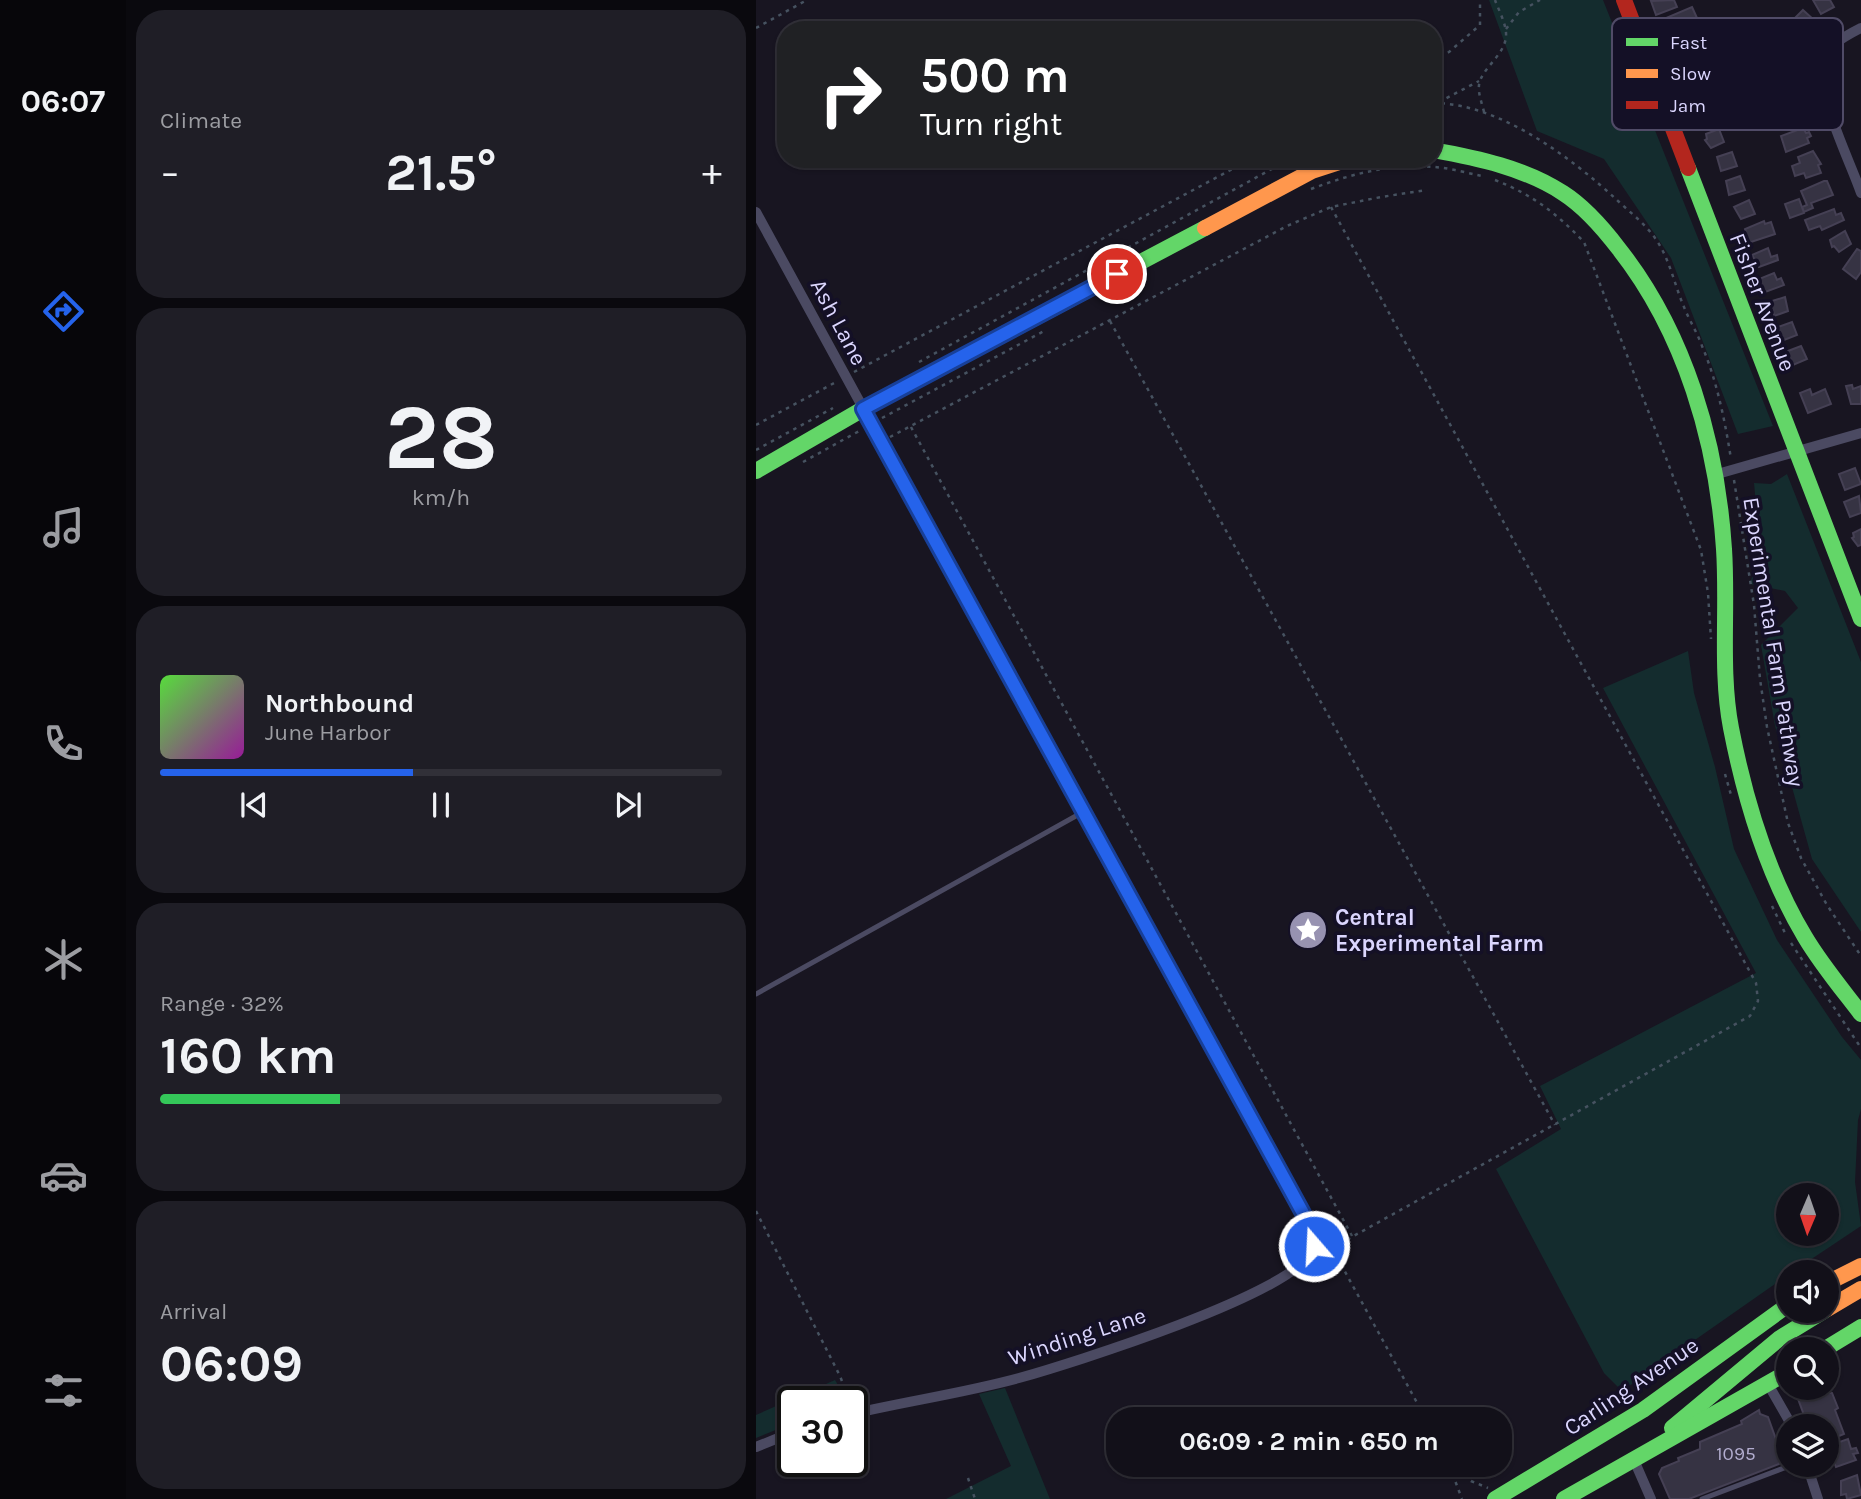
<!DOCTYPE html>
<html lang="en">
<head>
<meta charset="utf-8">
<style>
	:root { --surface:#121019; --page:#1f1e26; --text:#f1f3f6; --muted:#9c9da2; --line:#313038; --accent:#2563eb }
	body { margin:0; font-family:Karla,sans-serif; background:var(--page); color:var(--text); height:100vh; display:flex; flex-direction:column; font-size:26px; white-space:nowrap }
	* { box-sizing:border-box; margin:0 }
	p { font-size:23px; color:var(--muted) }
	.icon { flex:none; width:38px; height:38px; fill:none; stroke:currentColor; stroke-width:2; stroke-linecap:round; stroke-linejoin:round }
	.map { position:relative; flex:1; overflow:hidden }
	.panel { display:flex; flex-direction:column; gap:10px; padding:10px; background:#0a090e; width:630px }
	.panel>* { flex:none }
	.top-card { position:absolute; left:21px; top:21px; width:665px; height:147px; border-radius:28px; box-shadow:0 2px 5px #0004,0 0 0 2px var(--line); background:#202124; color:#fff; overflow:hidden }
	.needle { width:46px; rotate:182deg }
	.controls { position:absolute; left:1020px; top:1183px; display:grid; gap:14px }
	.controls a { display:grid; place-items:center; width:63px; height:63px; border-radius:50%; background:var(--surface); box-shadow:0 2px 5px #0004,0 0 0 2px var(--line); font-size:35px }
	.speed { position:absolute; left:21px; top:1386px; display:flex; gap:14px; font-size:35px; font-weight:700; text-align:center }
	.speed>* { display:grid; place-content:center; width:91px; height:91px; border-radius:50%; background:var(--surface); box-shadow:0 2px 5px #0004,0 0 0 2px var(--line); line-height:1 }
	.speed .limit { border:4px solid #111; border-radius:10px; background:#fff; color:#111 }
	.pin { position:absolute; display:grid; place-items:center; width:60px; height:60px; color:#fff; margin:-30px; border:4px solid #fff; border-radius:50%; box-shadow:0 2px 7px #0007 }
	.me { position:absolute; width:77px; margin:-38px; rotate:341deg; stroke-linejoin:round; filter:drop-shadow(0 0 5px #0008) }
	.turn { display:flex; align-items:center; gap:24px; height:147px; padding:0 28px; font-size:32px }
	.turn .icon { width:91px; height:91px; stroke-width:2.5 }
	.turn b { display:block; font-size:49px; line-height:60px }
	.big { font-size:52px; font-weight:700; line-height:1.1 }
	.panel .tile { flex:1; display:flex; flex-direction:column; justify-content:center; gap:10px; min-width:0; padding:0 24px; border-radius:28px; background:var(--page) }
	.panel .dial { align-items:center; gap:0 }
	.dial b { font-size:91px; line-height:1 }
	.song { display:flex; align-items:center; gap:21px }
	.cover { width:84px; height:84px; border-radius:10px; background:linear-gradient(135deg,hsl(110 70% 55%),hsl(300 70% 35%)) }
	.played { height:7px; border-radius:4px; background:linear-gradient(90deg,var(--accent) 45%,var(--line) 45%) }
	.keys { display:flex; justify-content:space-around; direction:ltr }
	.heat { display:flex; justify-content:space-between; align-items:center; font-size:38px; direction:ltr }
	.charge { height:10px; border-radius:5px; background:linear-gradient(90deg,#34c759 32%,var(--line) 0) }
	.trip { position:absolute; left:350px; top:1407px; width:406px; height:70px; border-radius:28px; background:var(--surface); box-shadow:0 2px 5px #0004,0 0 0 2px var(--line); font-weight:700; line-height:70px; text-align:center }
	main { display:flex; flex:1; min-height:0 }
	.dock { display:flex; flex-direction:column; width:126px; justify-content:space-around; align-items:center; background:#07060a; color:var(--muted) }
	.dock .icon { width:49px; height:49px }
	.dock .current { color:var(--accent) }
	.dock b { font-size:32px; color:var(--text) }
	.map>svg:first-child { display:block }
	.green { fill:#142c2e; fill-rule:evenodd }
	.building { fill:#363343; stroke:#454054; stroke-width:2 }
	.lines { fill:none; stroke-linecap:round; stroke-linejoin:round }
	.path { stroke:#465260; stroke-width:2.5; stroke-dasharray:3.5 5; stroke-linecap:butt }
	.lane { stroke:#4b4a62; stroke-width:5 }
	.street { stroke:#4b4a62; stroke-width:10 }
	.fast { stroke:#63d668; stroke-width:16 }
	.slow { stroke:#ff974d; stroke-width:16 }
	.jam { stroke:#b3261e; stroke-width:16 }
	.route-casing { stroke:#184099; stroke-width:18 }
	.route { stroke:#2563eb; stroke-width:12 }
	.labels { text-anchor:middle; stroke-width:7; stroke-linejoin:round; paint-order:stroke }
	.number-label { font-size:19px; fill:#b2adcf }
	.street-label { font-size:23px; fill:#dbd6fe; stroke:#141026 }
	.poi-label { font-size:23px; font-weight:bold; fill:#dbd6fe; stroke:#141026; text-anchor:start }
	.key { fill:#141026; stroke:#504b67; stroke-width:2 }
	.key-label { font-size:19px; fill:#dbd6fe }
</style>
</head>
<body>
<main>
<nav class="dock">
<b>06:07</b>
<svg class="icon current" aria-label="directions" viewBox="0 0 24 24"><path d="M12 3l9 9-9 9-9-9zM9 14v-3h6M13 9l2 2-2 2"/></svg>
<svg class="icon" aria-label="music" viewBox="0 0 24 24"><path d="M9 18V5l10-2v13"/><circle cx="6" cy="18" r="3"/><circle cx="16" cy="16" r="3"/></svg>
<svg class="icon" aria-label="phone" viewBox="0 0 24 24"><path d="M5 4h4l2 5-3 2q2 4 5 5l2-3 5 2v4C11 20 4 13 5 4z"/></svg>
<svg class="icon" aria-label="climate" viewBox="0 0 24 24"><path d="M12 3v18M4 7l16 10M4 17L20 7"/></svg>
<svg class="icon" aria-label="car" viewBox="0 0 24 24"><path d="M5 17H2v-5l4-1 3-4h7l3 4 3 1v5h-3M9 17h6M6 11h13"/><circle cx="7" cy="17" r="2"/><circle cx="17" cy="17" r="2"/></svg>
<svg class="icon" aria-label="filters" viewBox="0 0 24 24"><path d="M4 7h16M4 17h16"/><circle cx="9" cy="7" r="2"/><circle cx="15" cy="17" r="2"/></svg>
</nav>
<section class="panel">
<div class="tile"><p>Climate</p>
<div class="heat"><a>−</a><b class="big">21.5°</b><a>+</a></div>
</div>
<div class="tile dial"><b>28</b><p>km/h</p></div>
<div class="tile">
<div class="song"><i class="cover"></i><div><b>Northbound</b><p>June Harbor</p></div></div>
<div class="played"></div>
<div class="keys"><svg class="icon" aria-label="previous" viewBox="0 0 24 24"><path d="M18 5L8 12l10 7zM5 5v14"/></svg><svg class="icon" aria-label="pause" viewBox="0 0 24 24"><path d="M8 5v14M16 5v14"/></svg><svg class="icon" aria-label="next" viewBox="0 0 24 24"><path d="M6 5l10 7-10 7zM19 5v14"/></svg></div>
</div>
<div class="tile"><p>Range · 32%</p><b class="big">160 km</b><div class="charge"></div></div>
<div class="tile"><p>Arrival</p><b class="big">06:09</b></div>
</section>
<div class="map">
<svg width="1105" height="1499" viewBox="0 0 1105 1499">
	<rect width="100%" height="100%" fill="#181521"/>
	<!-- green -->
	<g class="green">
		<polygon points="733,0 847,0 1017,426 982,434 915,258 848,159 781,131"/>
		<polygon points="1031,474 1105,662 1105,932 1056,859 1019,726 1005,645 1042,608 1029,591 994,584 1004,548 998,483 1015,484"/>
		<path d="M932 651 938 693 959 767 978 849 1021 940 1086 1037 1105 1060V1109L1102 1120 1099 1182 1105 1226 1036 1272H1032V1275L866 1391 848 1373 740 1169 805 1129 784 1086 1000 973 847 688ZM1032 1195H1071V1234H1032Z"/>
		<polygon points="79,1380 86,1392 87,1402 37,1402 37,1423 0,1438 0,1415"/>
		<polygon points="249,1388 294,1499 190,1499 255,1466 223,1394"/>
	</g>
	<!-- building -->
	<g class="building">
		<polygon points="918,0 921,7 900,15 895,1"/>
		<polygon points="1057,0 1074,0 1078,7 1065,14"/>
		<polygon points="936,7 941,18 908,32 903,21"/>
		<polygon points="1047,10 1058,20 1046,33 1035,22"/>
		<polygon points="1047,128 1050,133 1053,132 1055,136 1051,138 1053,143 1030,152 1025,136"/>
		<polygon points="963,129 968,142 955,148 949,140 951,139 950,134"/>
		<polygon points="1057,151 1065,164 1062,165 1065,173 1050,178 1048,173 1039,176 1036,166 1044,163 1042,157"/>
		<polygon points="976,152 981,166 965,171 961,157"/>
		<polygon points="984,176 989,190 973,195 970,181"/>
		<polygon points="1068,181 1071,181 1077,195 1055,203 1057,208 1048,212 1046,207 1051,205 1045,191"/>
		<polygon points="1043,199 1048,213 1034,218 1029,204"/>
		<polygon points="993,200 999,214 985,219 978,207"/>
		<polygon points="1078,209 1080,215 1085,213 1088,220 1066,230 1064,226 1053,230 1049,220"/>
		<polygon points="1008,221 1009,224 1015,222 1019,234 992,243 989,229"/>
		<polygon points="1089,231 1095,244 1083,252 1078,246 1076,247 1074,240"/>
		<polygon points="1012,248 1015,257 1021,255 1022,260 1003,267 996,255"/>
		<polygon points="1101,249 1105,251 1105,272 1100,279 1087,269"/>
		<polygon points="1018,273 1021,280 1025,278 1028,285 1009,292 1004,284 1003,279"/>
		<polygon points="1029,297 1032,311 1018,316 1017,311 1015,312 1013,302"/>
		<polygon points="1036,322 1041,335 1028,340 1026,336 1024,337 1022,327"/>
		<polygon points="1045,346 1051,359 1037,365 1035,360 1033,361 1032,351"/>
		<polygon points="1096,385 1097,389 1105,386 1105,404 1095,404 1090,386"/>
		<polygon points="1054,389 1056,395 1069,389 1075,404 1052,413 1044,393"/>
		<polygon points="1099,468 1105,484 1089,490 1083,474"/>
		<polygon points="1103,496 1105,513 1094,517 1088,502"/>
		<polygon points="1105,529 1105,545 1102,546 1096,538 1098,537 1097,533"/>
		<polygon points="1038,1388 1070,1388 1072,1393 1076,1393 1082,1408 1079,1410 1088,1434 1071,1441 1071,1426 1052,1426"/>
		<polygon points="1003,1410 1004,1414 1012,1417 1026,1456 1023,1464 933,1499 914,1499 903,1474 906,1468 923,1461 922,1458 944,1449 944,1442 986,1424 985,1421"/>
		<polygon points="1092,1439 1095,1449 1100,1448 1102,1453 1097,1454 1100,1460 1080,1467 1072,1446"/>
		<polygon points="1101,1475 1105,1495 1091,1499 1090,1494 1085,1495 1085,1481"/>
	</g>
	<g class="lines">
		<!-- path -->
		<g class="path">
			<polyline points="0,28 51,0"/>
			<polyline points="750,29 763,12 784,0"/>
			<polyline points="677,61 693,52 724,25 724,0"/>
			<polyline points="683,102 723,81"/>
			<path d="M677 103C743 103 816 158 862 201 875 213 889 224 899 238 914 259 918 284 928 307 933 320 941 332 946 346 961 381 969 421 975 459"/>
			<path d="M728 112C726 103 722 94 723 85 725 69 748 56 750 37 751 25 743 11 739 0"/>
			<path d="M739 180C777 195 800 213 828 242L945 550 952 593 955 639"/>
			<path d="M555 189C595 174 636 163 678 167 694 168 711 173 726 176"/>
			<polyline points="575,207 1000,983 1002,1001 994,1016 576,1248"/>
			<polyline points="354,321 799,1125"/>
			<polyline points="163,362 534,159"/>
			<polyline points="98,372 495,159"/>
			<polyline points="126,418 290,330"/>
			<polyline points="0,425 80,382"/>
			<polyline points="155,427 596,1236"/>
			<polyline points="134,437 531,226 575,207 625,197 671,190"/>
			<polyline points="0,450 77,408"/>
			<polyline points="47,462 105,430"/>
			<polyline points="978,480 998,605 1004,679 1011,727 1032,823 1045,858 1071,905 1105,956"/>
			<polyline points="969,774 975,795"/>
			<polyline points="1016,906 1030,935"/>
			<polyline points="1035,943 1105,1048"/>
			<polyline points="0,1211 84,1376 94,1402"/>
			<polyline points="569,1247 576,1248 670,1419"/>
			<polyline points="695,1465 715,1481 732,1488"/>
			<polyline points="696,1466 695,1470 706,1499"/>
			<polyline points="212,1478 219,1499"/>
		</g>
		<!-- lane -->
		<g class="lane">
			<polyline points="0,994 327,812"/>
			<polyline points="946,1499 1036,1465"/>
		</g>
		<!-- street -->
		<g class="street">
			<path d="M1105 28C1093 34 1072 45 1067 58 1056 85 1095 163 1105 193"/>
			<path d="M0 212C181 547 368 879 548 1215 552 1225 560 1239 556 1250 541 1293 313 1364 263 1378 208 1393 151 1401 96 1414"/>
			<polyline points="958,475 1105,433"/>
			<polyline points="1012,1384 1036,1426"/>
			<polyline points="0,1447 37,1432"/>
			<polyline points="878,1460 895,1499"/>
			<polyline points="1051,1465 1062,1499"/>
		</g>
		<!-- fast -->
		<g class="fast">
			<path d="M677 150C721 158 769 168 807 193 829 207 847 228 863 249 929 333 961 442 968 549 972 608 964 671 975 728 989 800 1011 874 1049 937 1065 964 1086 989 1105 1014"/>
			<polyline points="932,168 1105,619"/>
			<polyline points="0,471 107,409 449,228"/>
			<polyline points="1069,1349 1105,1327"/>
			<polyline points="916,1428 1024,1338 1068,1311"/>
			<polyline points="739,1499 887,1410 1032,1305"/>
			<polyline points="808,1499 1032,1372"/>
		</g>
		<!-- slow -->
		<g class="slow">
			<polyline points="449,228 556,171 593,159"/>
			<polyline points="1071,1283 1105,1266"/>
			<polyline points="1071,1309 1105,1289"/>
		</g>
		<!-- jam -->
		<polyline class="jam" points="868,0 932,168"/>
	</g>
	<g class="lines">
		<defs>
			<polyline id="route" points="361,274 107,409 548,1215 555,1232 558,1246"/>
		</defs>
		<!-- route casing -->
		<use href="#route" class="route-casing"/>
		<!-- route -->
		<use href="#route" class="route"/>
	</g>
	<!-- icons -->
	<defs>
		<symbol id="sight-disc" viewBox="-11 -11 22 22"><circle r="9.5" fill="#9792b1" stroke="#141026"/><path d="M0-6L1.8-2.2L6-1.7L2.9 1.2L3.7 5.4L0 3.3L-3.7 5.4L-2.9 1.2L-6-1.7L-1.8-2.2Z" fill="#fff"/></symbol>
	</defs>
	<g fill-rule="evenodd">
		<use href="#sight-disc" x="530" y="908" width="44" height="44"/>
	</g>
	<g class="labels">
		<!-- number labels -->
		<g class="number-label">
			<text x="980" y="1460">1095</text>
		</g>
		<!-- street labels -->
		<g class="street-label">
			<text transform="translate(1007 302) rotate(69)" y="8">Fisher Avenue</text>
			<text transform="translate(83 322) rotate(62)" y="8">Ash Lane</text>
			<text transform="translate(1018 642) rotate(81)" y="8">Experimental Farm Pathway</text>
			<text transform="translate(321 1336) rotate(-18)" y="8">Winding Lane</text>
			<text transform="translate(875 1386) rotate(-34)" y="8">Carling Avenue</text>
		</g>
		<!-- poi labels -->
		<g class="poi-label">
			<text x="579" y="925">Central<tspan x="579" dy="26">Experimental Farm</tspan></text>
		</g>
	</g>
	<!-- legend -->
	<rect x="856" y="18" width="231" height="112" rx="10" class="key"/>
	<rect x="870" y="38" width="32" height="8" fill="#63d668"/>
	<rect x="870" y="69" width="32" height="9" fill="#ff974d"/>
	<rect x="870" y="101" width="32" height="8" fill="#b3261e"/>
	<g class="key-label">
		<text x="914" y="49">Fast</text>
		<text x="914" y="80">Slow</text>
		<text x="914" y="112">Jam</text>
	</g>
</svg>
<div class="controls">
<a><svg class="needle" viewBox="-14 -14 28 28"><path d="M0-13l5 13h-10z" fill="#e53935"/><path d="M0 13l5-13h-10z" fill="#9c9da2"/></svg></a>
<a><svg class="icon" aria-label="sound" viewBox="0 0 24 24"><path d="M4 9h4l5-4v14l-5-4H4zM17 9q2 3 0 6"/></svg></a>
<a><svg class="icon" aria-label="search" viewBox="0 0 24 24"><circle cx="10" cy="10" r="6"/><path d="M15 15l6 6"/></svg></a>
<a><svg class="icon" aria-label="layers" viewBox="0 0 24 24"><path d="M12 4l9 5-9 5-9-5zM3 14l9 5 9-5"/></svg></a>
</div>
<div class="speed"><div class="limit">30</div></div>
<div class="pin" style="left:361px;top:274px;background:#d93025"><svg class="icon" aria-label="arrive" viewBox="0 0 24 24"><path d="M6 21V4h12l-3 4 3 4H6"/></svg></div>
<svg class="me" style="left:558px;top:1246px" viewBox="-20 -20 40 40"><circle r="17" fill="#2563eb" stroke="#fff" stroke-width="3"/><path d="M0-11L8 9 0 5-8 9z" fill="#fff"/></svg>
<div class="trip">06:09 · 2 min · 650 m</div>
<div class="top-card">
<div class="turn"><svg class="icon" aria-label="right" viewBox="0 0 24 24"><path d="M7 20v-9h11M14 6l5 5-5 5"/></svg><div><b>500 m</b>Turn right</div></div>
</div>
</div>
</main>
</body>
</html>
